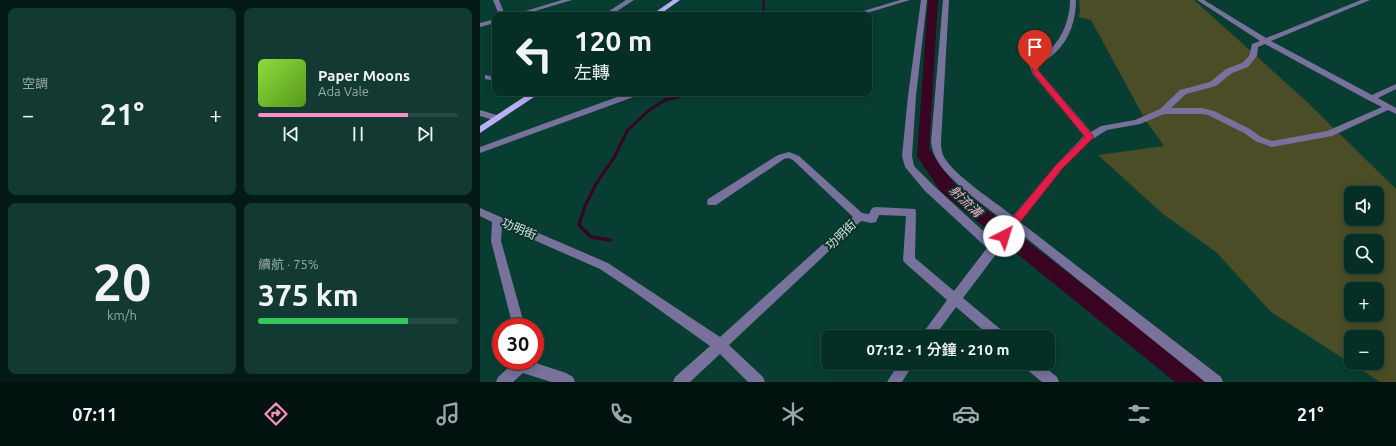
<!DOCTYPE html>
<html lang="zh-TW">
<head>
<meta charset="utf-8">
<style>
	:root { --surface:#052e25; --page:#133a32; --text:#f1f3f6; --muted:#97a8a7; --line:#264a42; --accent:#fc8fc1 }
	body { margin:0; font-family:Ubuntu,"Noto Sans TC",sans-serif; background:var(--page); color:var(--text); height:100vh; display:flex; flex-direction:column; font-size:15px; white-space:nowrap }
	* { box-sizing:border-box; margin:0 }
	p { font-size:13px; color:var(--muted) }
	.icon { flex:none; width:22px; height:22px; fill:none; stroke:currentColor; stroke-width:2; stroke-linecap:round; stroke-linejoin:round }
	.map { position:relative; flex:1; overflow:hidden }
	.sheet { display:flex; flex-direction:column; gap:8px; padding:8px; background:#031914; width:480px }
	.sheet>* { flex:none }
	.hud { position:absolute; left:12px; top:12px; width:380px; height:84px; border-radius:8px; box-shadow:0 2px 10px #0003,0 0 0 1px var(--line); background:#052e25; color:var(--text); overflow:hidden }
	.buttons { position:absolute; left:864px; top:186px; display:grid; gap:8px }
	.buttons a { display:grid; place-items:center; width:40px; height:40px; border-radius:8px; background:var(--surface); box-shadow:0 2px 10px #0003,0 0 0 1px var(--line); font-size:20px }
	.speed { position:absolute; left:12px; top:318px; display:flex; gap:8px; font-size:20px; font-weight:700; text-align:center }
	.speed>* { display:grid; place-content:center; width:52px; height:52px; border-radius:50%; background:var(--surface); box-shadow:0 2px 10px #0003,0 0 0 1px var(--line); line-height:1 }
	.speed .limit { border:6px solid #d22; background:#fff; color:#111 }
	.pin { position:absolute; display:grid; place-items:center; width:34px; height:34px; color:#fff; margin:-41px -17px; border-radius:50% 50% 50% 0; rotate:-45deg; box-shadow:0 0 4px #0007 }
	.pin .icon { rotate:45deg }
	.me { position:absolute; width:44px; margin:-22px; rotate:40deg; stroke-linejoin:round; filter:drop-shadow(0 0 3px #0008) }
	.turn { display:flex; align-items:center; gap:14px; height:84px; padding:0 16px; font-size:18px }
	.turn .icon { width:52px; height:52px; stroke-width:2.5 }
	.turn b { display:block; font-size:28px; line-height:34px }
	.big { font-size:30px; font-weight:600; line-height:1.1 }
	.sheet .card { flex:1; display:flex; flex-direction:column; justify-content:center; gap:6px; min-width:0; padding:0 14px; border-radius:8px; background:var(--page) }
	.sheet .dial { align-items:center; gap:0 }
	.dial b { font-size:52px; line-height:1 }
	.song { display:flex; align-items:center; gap:12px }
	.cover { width:48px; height:48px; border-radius:6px; background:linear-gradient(135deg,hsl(90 70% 55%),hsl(90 70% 35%)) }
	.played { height:4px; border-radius:2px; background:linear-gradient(90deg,var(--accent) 75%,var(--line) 75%) }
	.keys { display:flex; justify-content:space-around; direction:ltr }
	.heat { display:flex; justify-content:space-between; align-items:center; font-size:22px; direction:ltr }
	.charge { height:6px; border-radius:3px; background:linear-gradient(90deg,#34c759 75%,var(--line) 0) }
	.sheet .tiles { flex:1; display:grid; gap:8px; grid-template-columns:repeat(2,1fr) }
	.trip { position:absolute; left:341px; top:330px; width:234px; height:40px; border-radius:8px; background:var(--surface); box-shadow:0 2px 10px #0003,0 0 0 1px var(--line); font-weight:600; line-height:40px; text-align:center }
	.menu { display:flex; height:64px; justify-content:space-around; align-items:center; background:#02120f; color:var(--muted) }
	.menu .icon { width:28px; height:28px }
	.menu .active { color:var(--accent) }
	.menu b { font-size:18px; color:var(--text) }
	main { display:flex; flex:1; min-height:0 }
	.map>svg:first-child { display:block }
	.green { fill:#4a4d25; fill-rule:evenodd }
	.water { fill:#390422 }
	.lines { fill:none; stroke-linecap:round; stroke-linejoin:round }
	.stream-far2 { stroke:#390422; stroke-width:2 }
	.stream-far1 { stroke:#390422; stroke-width:3 }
	.stream { stroke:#390422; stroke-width:3.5 }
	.minor { fill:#78719c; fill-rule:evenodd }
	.major { fill:#baaef5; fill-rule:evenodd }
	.route { fill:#e11d48; stroke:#92132f }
	.labels { text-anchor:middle; stroke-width:4; stroke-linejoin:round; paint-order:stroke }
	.street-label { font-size:12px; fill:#c9e9de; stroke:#0e3228 }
	.water-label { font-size:13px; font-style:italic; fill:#f9b0d0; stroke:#0e3228 }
</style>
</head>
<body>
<main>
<section class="sheet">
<div class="tiles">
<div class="card"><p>空調</p>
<div class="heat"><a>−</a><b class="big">21°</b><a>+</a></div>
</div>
<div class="card">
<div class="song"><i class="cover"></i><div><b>Paper Moons</b><p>Ada Vale</p></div></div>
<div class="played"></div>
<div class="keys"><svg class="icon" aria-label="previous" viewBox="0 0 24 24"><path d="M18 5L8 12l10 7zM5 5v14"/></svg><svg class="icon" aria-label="pause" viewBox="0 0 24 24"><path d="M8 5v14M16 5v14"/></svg><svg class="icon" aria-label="next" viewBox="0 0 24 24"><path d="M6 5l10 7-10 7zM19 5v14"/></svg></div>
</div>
<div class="card dial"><b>20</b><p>km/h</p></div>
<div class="card"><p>續航 · 75%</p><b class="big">375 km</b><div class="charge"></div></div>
</div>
</section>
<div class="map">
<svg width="916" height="382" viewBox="0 0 916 382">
	<rect width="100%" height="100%" fill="#073e31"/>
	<!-- green -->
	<path class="green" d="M599 0H714L825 100 916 189V382H900L791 312 736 252 683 214 618 155 684 146 666 121 611 20 598 17 600 13ZM871 193H897V219H871ZM871 241H897V267H871ZM871 289H897V315H871ZM871 337H897V363H871Z"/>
	<!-- water -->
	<polygon class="water" points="448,0 458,0 449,149 476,186 729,382 695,382 461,192 437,156"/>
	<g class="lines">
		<!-- stream-far2 -->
		<g class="stream-far2">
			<polyline points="283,15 284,0"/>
			<polyline points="194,98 212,93"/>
		</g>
		<!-- stream-far1 -->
		<polyline class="stream-far1" points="100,222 105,206 117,182 134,158 147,131 168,111 185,100 198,97"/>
		<!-- stream -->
		<polyline class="stream" points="100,221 99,225 111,237 130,240"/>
		<!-- minor -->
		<g class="minor">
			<polygon points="13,0 19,0 25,15 19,15"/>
			<polygon points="82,0 92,0 42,15 32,15"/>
			<polygon points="146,0 154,0 131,15 123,15"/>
			<polygon points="420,0 430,0 380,15 370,15"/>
			<path d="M441 0H447L436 96 432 156 434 166 453 185 513 240 527 223C508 208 470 182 458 162 454 156 452 149 451 142L463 0H469L461 142C461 148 462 155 466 160 477 177 515 202 533 216L576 165 604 136 552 73 550 66C556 59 564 56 570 50 583 37 590 18 590 0H596C596 19 590 39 576 52 570 58 563 61 558 66L559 71 611 132 621 126 655 120 680 109 700 90 730 82 746 69 762 63 769 56 772 44 780 41 717 0H724L786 38 881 0H890L791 41 892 95 916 84V89L898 98 916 108V114L908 110 852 136 792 147 775 141 764 133 728 115 722 114H684L660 124 627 130 608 142 582 169 540 222 741 377 743 382H725L535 229 483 298 525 333 526 337H511L476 307 454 337H440L467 300 425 263 423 260 426 216 399 215 396 222 392 223 381 221 249 345 283 377 285 382H268L240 354 210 382H193L195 377 230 346 153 291 120 269 22 226 21 241 45 327H33L11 241 12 222 0 216V208L128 263 240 337 373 217 313 160 308 158 304 159 236 205H228L227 202 228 199 298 155 309 152 319 156 382 213 389 214 392 208 396 207 435 209 436 212 435 258 474 291 507 248 445 191 425 167 422 156 428 96ZM785 44 888 100 902 107 847 131 792 141 781 137 770 129 734 111 722 108H691L706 94 736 86 752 73 768 67 777 56 778 47Z"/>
			<polygon points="15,19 15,23 0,27 0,23"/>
			<polygon points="5,75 15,77 15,81 5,79"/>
			<polygon points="148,93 160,93 159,95 0,153 0,147"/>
			<polygon points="0,110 20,116 21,118 17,121 0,116"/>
			<polygon points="36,361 50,361 86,373 93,377 95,382 71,382 43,373 33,382 16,382 18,377"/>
			<polygon points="419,363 434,363 422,382 407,382"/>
			<polygon points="543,363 560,363 577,377 579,382 562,382 545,368"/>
		</g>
		<!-- major -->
		<g class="major">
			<polygon points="193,0 200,0 179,15 171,15"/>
			<polygon points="50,93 60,93 0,133 0,126"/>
		</g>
	</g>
	<!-- route -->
	<polygon class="route" points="555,68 557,69 614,137 582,169 527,239 520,239 519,236 520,233 576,165 605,137 552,72 552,69"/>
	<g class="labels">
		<!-- street labels -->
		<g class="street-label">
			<text transform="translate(39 229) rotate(23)" y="4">功明街</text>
			<text transform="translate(361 235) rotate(-44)" y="4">功明街</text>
		</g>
		<!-- water labels -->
		<g class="water-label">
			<text transform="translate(486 201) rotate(44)" y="5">射流溝</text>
		</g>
	</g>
</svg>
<div class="buttons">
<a><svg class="icon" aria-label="sound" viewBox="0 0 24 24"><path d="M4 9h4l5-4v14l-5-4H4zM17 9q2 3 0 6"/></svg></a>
<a><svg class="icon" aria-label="search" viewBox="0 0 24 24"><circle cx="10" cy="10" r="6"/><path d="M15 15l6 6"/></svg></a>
<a>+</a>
<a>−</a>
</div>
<div class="speed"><div class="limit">30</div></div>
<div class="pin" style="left:555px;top:71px;background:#d93025"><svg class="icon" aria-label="arrive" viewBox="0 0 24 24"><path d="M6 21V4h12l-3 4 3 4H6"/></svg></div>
<svg class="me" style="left:524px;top:236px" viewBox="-20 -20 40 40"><circle r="19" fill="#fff"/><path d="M0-13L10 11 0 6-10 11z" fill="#e11d48"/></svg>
<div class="trip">07:12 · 1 分鐘 · 210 m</div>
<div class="hud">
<div class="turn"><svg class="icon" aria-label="left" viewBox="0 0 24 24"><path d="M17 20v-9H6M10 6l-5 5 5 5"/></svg><div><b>120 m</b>左轉</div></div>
</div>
</div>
</main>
<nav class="menu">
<b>07:11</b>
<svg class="icon active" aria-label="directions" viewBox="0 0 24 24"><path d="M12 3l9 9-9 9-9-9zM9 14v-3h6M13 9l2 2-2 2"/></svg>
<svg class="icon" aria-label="music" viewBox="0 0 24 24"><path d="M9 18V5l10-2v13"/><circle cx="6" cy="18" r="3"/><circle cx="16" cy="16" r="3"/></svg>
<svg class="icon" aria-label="phone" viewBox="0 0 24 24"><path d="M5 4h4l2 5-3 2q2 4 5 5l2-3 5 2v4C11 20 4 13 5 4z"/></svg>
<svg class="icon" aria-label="climate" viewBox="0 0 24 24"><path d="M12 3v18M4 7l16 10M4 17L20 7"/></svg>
<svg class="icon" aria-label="car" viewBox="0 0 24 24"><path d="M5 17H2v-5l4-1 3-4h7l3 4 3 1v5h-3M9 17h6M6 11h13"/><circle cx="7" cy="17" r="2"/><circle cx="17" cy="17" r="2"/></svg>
<svg class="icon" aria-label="filters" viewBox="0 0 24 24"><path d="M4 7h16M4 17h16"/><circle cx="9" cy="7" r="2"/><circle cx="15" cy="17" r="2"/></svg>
<b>21°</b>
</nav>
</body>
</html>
